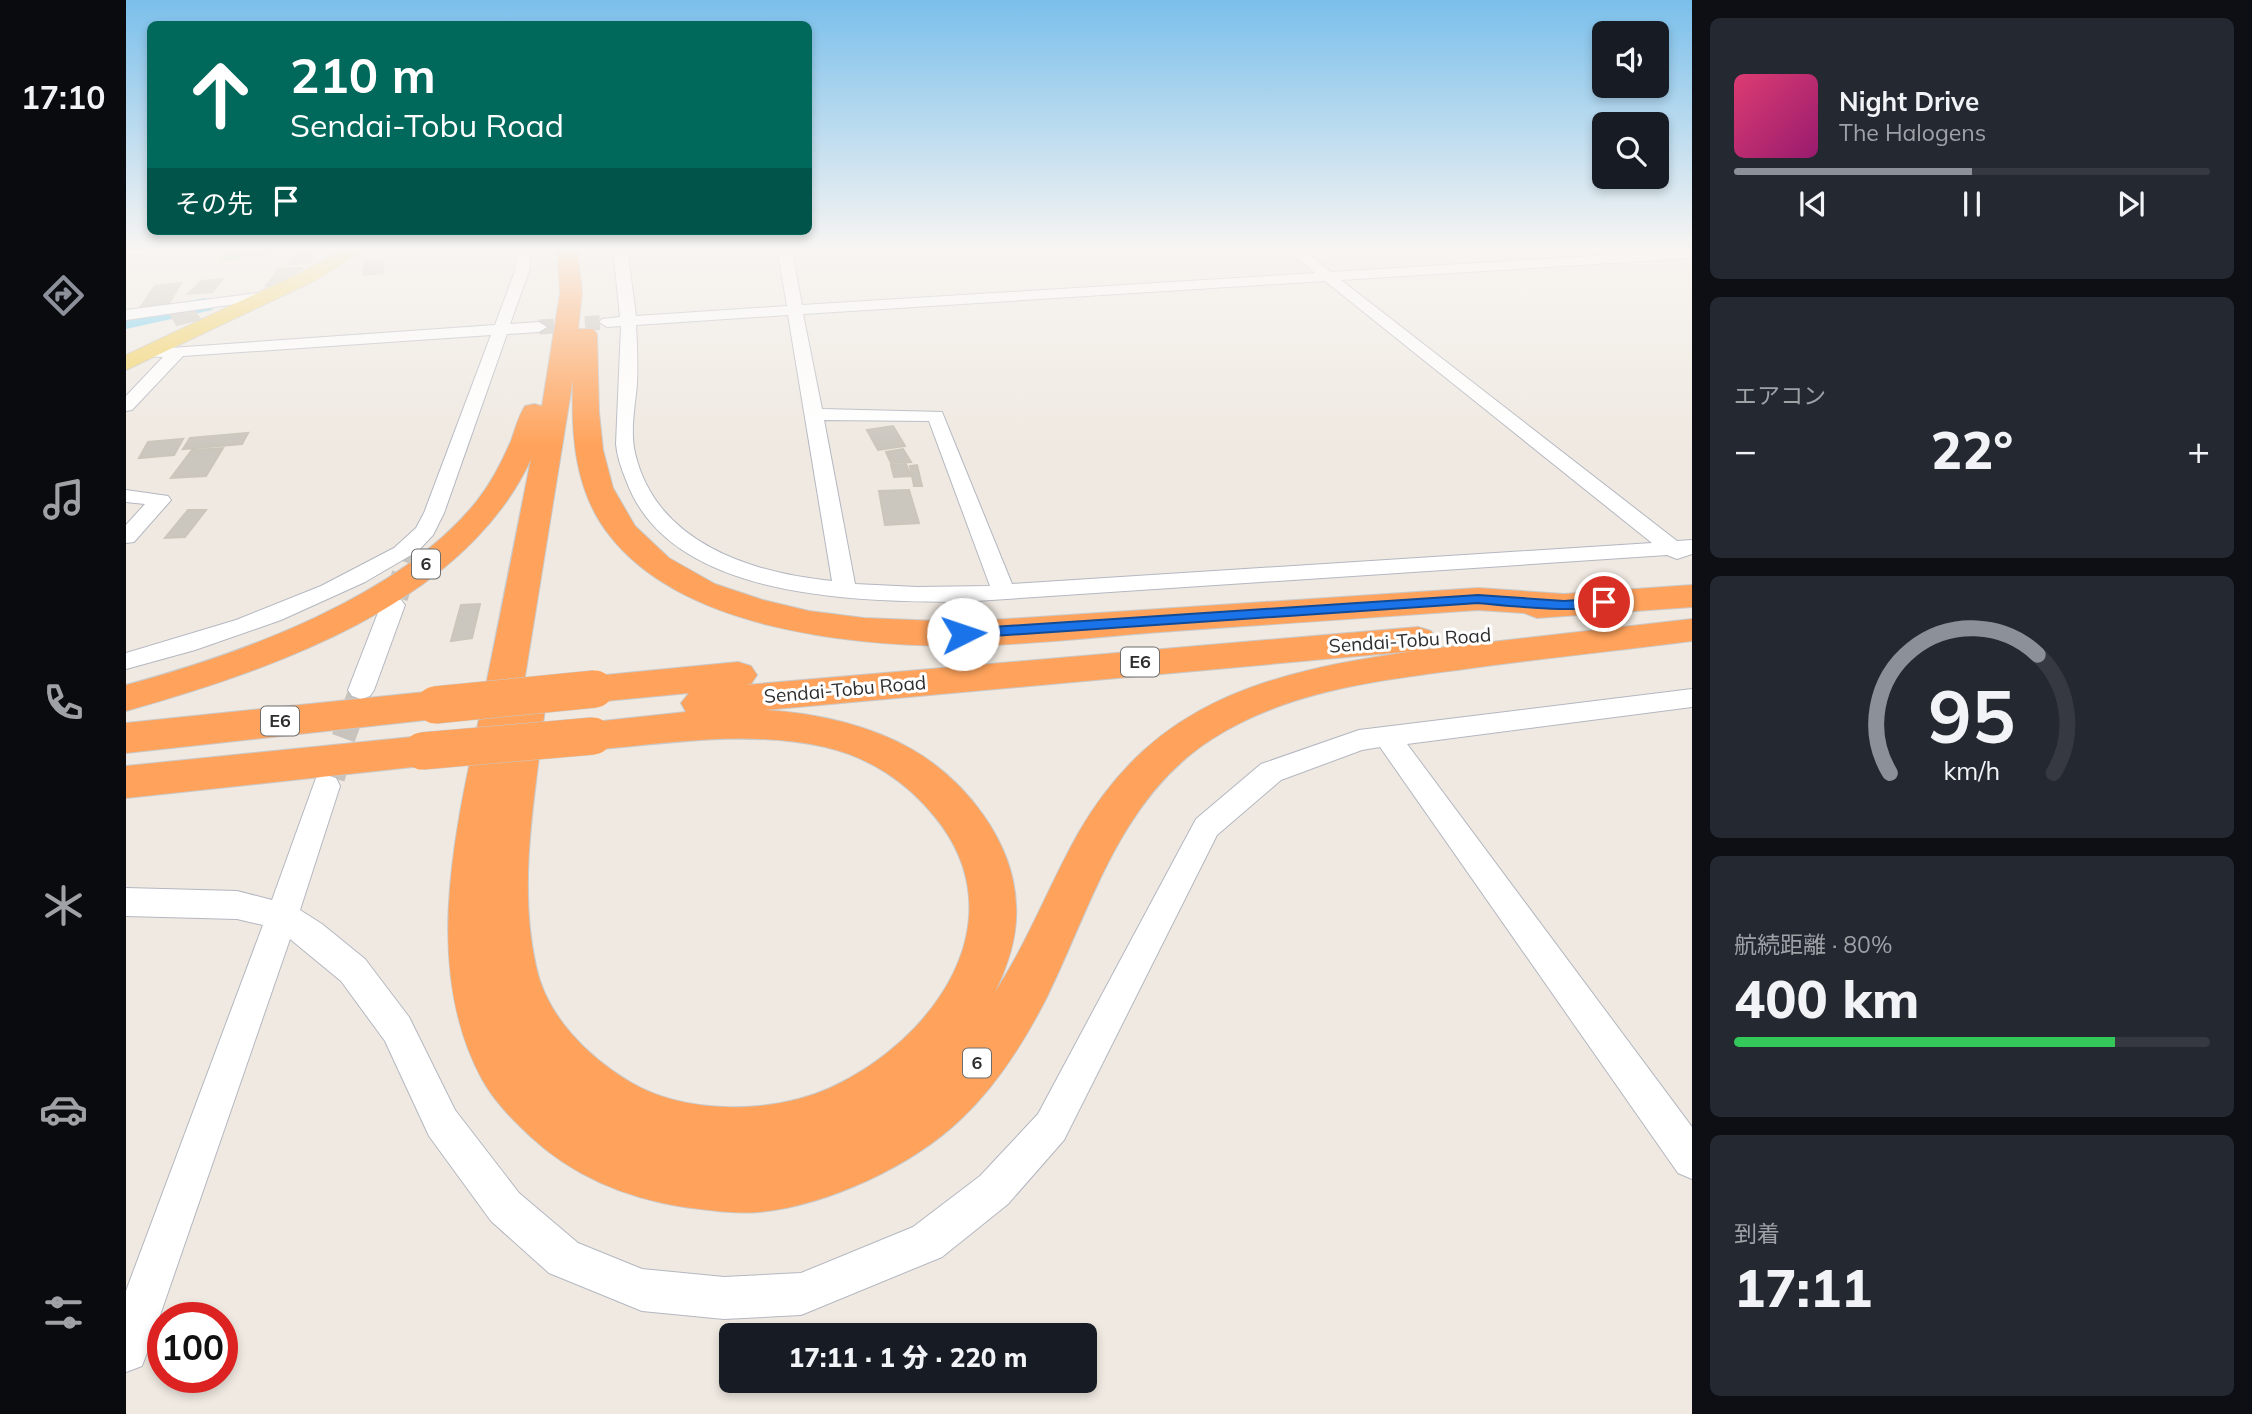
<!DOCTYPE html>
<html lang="ja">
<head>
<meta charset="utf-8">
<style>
	:root { --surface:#171b24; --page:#242831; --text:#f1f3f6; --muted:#9ea1a6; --line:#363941; --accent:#8c9099 }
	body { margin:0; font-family:Mulish,"Noto Sans JP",sans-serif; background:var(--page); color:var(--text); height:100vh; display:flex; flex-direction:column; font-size:26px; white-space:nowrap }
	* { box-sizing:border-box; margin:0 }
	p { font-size:23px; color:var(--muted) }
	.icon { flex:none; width:38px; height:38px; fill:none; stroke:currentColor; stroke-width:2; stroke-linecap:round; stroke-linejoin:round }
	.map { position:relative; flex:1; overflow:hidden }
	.side { display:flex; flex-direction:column; gap:18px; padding:18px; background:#0d0f14; width:560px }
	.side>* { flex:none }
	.guide { position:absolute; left:21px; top:21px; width:665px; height:214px; border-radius:10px; box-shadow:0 4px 10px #0003; background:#00695c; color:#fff; overflow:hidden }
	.controls { position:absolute; left:1466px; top:21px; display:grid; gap:14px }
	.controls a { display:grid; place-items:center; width:77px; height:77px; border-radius:10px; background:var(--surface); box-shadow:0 4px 10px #0003; font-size:35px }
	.speed { position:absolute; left:21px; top:1302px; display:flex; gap:14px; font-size:35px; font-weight:700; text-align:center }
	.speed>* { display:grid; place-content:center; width:91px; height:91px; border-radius:50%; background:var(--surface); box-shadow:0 4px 10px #0003; line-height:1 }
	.speed .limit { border:10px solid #d22; background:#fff; color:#111 }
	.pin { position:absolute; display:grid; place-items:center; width:60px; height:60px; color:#fff; margin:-30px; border:4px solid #fff; border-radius:50%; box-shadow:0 2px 7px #0007 }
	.me { position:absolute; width:77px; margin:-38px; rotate:86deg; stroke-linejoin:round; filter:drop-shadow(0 0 5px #0008) }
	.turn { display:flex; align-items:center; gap:24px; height:147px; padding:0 28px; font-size:32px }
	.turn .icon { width:91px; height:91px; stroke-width:2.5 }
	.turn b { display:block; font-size:49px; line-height:60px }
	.then { display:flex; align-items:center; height:66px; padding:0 28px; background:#0003; gap:14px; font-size:26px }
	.big { font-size:52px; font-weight:800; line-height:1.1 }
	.side .tile { flex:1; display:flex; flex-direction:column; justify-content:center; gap:10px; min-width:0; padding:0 24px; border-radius:10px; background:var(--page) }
	.side .dial { align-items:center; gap:0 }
	.dial svg { height:182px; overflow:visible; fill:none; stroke:var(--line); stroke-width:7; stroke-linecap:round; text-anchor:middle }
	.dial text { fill:var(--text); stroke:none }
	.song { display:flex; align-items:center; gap:21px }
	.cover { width:84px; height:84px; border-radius:10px; background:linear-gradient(135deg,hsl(340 70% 55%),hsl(320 70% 35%)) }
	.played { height:7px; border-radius:4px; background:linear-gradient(90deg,var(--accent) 50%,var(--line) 50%) }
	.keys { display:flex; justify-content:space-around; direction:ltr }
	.heat { display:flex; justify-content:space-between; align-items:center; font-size:38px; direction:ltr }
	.charge { height:10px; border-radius:5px; background:linear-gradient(90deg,#34c759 80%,var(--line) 0) }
	.trip { position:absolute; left:593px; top:1323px; width:378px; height:70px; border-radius:10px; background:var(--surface); box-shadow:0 4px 10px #0003; font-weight:800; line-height:70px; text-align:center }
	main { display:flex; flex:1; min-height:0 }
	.menu { display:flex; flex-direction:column; width:126px; justify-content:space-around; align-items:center; background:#090b0e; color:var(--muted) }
	.menu .icon { width:49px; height:49px }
	.menu .active { color:var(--accent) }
	.menu b { font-size:32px; color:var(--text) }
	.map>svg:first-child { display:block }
	.green { fill:#b6e59e }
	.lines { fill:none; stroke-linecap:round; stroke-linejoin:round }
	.river { fill:#75cff0; fill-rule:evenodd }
	.building { fill:#cbc7bf; stroke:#cbc5ba; stroke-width:2 }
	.minor-tunnel-far2 { stroke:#c8c4bd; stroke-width:15; stroke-dasharray:15 8; stroke-linecap:butt }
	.minor-tunnel-far1 { stroke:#c8c4bd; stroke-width:24; stroke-dasharray:24 12; stroke-linecap:butt }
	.minor-tunnel { stroke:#c8c4bd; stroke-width:32; stroke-dasharray:32 16; stroke-linecap:butt }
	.minor-casing { stroke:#b4b7c1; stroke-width:2 }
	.major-casing { stroke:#c9c9c9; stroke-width:2 }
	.highway-casing { stroke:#c9c9c9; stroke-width:2 }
	.minor { fill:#fff; fill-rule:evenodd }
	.major { fill:#f2d163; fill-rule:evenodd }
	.highway { fill:#ffa35c; fill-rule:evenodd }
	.highway-bridge-casing { stroke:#c9c9c9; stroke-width:38; stroke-linecap:butt }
	.highway-bridge { stroke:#ffa35c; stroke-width:37 }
	.route { fill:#1a73e8; stroke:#114b97; stroke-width:2 }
	.labels { text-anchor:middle; stroke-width:6; stroke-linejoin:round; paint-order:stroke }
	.shield { fill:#fff; stroke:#6d6d6d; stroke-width:2 }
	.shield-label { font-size:18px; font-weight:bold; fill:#2e2e2e }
	.street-label { font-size:19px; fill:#2e2e2e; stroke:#fff }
</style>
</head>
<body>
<main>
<nav class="menu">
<b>17:10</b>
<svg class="icon active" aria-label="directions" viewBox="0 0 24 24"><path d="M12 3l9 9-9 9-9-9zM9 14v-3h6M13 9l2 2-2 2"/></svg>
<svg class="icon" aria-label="music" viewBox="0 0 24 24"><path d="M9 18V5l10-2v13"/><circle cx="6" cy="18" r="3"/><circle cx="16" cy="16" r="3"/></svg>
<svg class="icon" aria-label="phone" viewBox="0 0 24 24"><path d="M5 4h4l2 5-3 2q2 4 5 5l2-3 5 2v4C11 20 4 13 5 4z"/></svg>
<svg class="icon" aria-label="climate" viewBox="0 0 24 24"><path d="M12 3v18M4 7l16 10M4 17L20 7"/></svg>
<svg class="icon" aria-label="car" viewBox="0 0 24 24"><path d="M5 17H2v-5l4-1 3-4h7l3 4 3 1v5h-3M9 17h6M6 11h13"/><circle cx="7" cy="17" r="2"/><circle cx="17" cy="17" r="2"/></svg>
<svg class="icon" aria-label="filters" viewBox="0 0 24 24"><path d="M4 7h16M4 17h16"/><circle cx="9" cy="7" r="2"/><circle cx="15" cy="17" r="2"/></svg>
</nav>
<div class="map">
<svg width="1566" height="1414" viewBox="0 0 1566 1414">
	<rect width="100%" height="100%" fill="#efe9e1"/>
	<!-- green -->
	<polygon class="green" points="103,247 190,247 93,262 94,256"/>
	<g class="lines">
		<!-- river -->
		<polygon class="river" points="78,298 86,300 89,305 86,310 0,329 0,315"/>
	</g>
	<!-- building -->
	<g class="building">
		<polygon points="189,252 183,263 163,264 171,253"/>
		<polygon points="256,260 257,273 238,275 238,262"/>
		<polygon points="177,268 148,285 140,286 153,269"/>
		<polygon points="97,279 86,292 62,294 75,281"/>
		<polygon points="55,283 41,307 12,311 29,286"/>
		<polygon points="67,309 74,319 51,325 44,314"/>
		<polygon points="767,426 779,446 752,450 741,430"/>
		<polygon points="122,433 116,444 57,449 64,438"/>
		<polygon points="57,439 48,455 13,458 22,442"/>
		<polygon points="97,448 80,476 45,478 66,450"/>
		<polygon points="777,449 785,462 765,463 760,452"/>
		<polygon points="780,464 785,476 768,477 765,465"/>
		<polygon points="791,465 796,486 788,486 784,466"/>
		<polygon points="783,490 793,523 759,525 753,491"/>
		<polygon points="62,510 80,510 59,537 39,538"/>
		<polygon points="354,604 346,638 325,641 335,605"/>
	</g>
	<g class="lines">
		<!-- minor-tunnel-far2 -->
		<polyline class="minor-tunnel-far2" points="413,327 481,322"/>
		<!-- minor-tunnel-far1 -->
		<g class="minor-tunnel-far1">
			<polyline points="270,597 284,556"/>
			<polyline points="205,772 233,695"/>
		</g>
		<!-- minor-tunnel -->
		<polyline class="minor-tunnel" points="203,777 205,770"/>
		<defs>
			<g id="minor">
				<polygon points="0,247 66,247 60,251 0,255"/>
				<polygon points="392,247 406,247 403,271 384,324 413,322 421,327 413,332 381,334 318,513 307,535 292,551 239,582 155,620 69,650 0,669 0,653 110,620 195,586 268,548 290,528 298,513 365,335 57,356 6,410 0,411 0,396 37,357 16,356 14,353 16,350 369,325 389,271"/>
				<path d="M487 247H501L510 316 661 306 651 247H665L676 305 1189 273 1158 247H1173L1205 272 1566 250V258L1215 280 1551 541 1566 540V554L1551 559 1541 555 835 602C729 601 543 600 500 480 495 468 491 456 490 444L495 326 481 327 473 322 476 319 494 317ZM1199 281 1526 543 886 584 816 412 696 409 677 314ZM662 315 706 581C625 573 530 543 509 453 504 431 509 406 511 384 512 364 511 344 510 325ZM698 420 803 421 864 586 791 587 729 584Z"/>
				<polygon points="139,292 146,296 144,299 0,320 0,310"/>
				<polygon points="0,490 42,496 45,500 8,542 0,543 0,525 19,504 0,502"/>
				<polygon points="267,598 275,600 279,605 248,690 244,696 235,699 226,696 222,690 255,605 259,600"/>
				<polygon points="1566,689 1566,707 1281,744 1566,1127 1566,1179 1552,1173 1254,747 1236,750 1155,780 1091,835 938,1140 882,1204 816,1257 675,1315 598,1319 516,1311 423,1273 365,1221 303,1136 259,1041 215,981 164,939 22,1350 16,1366 0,1372 0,1291 137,925 111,919 0,916 0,888 111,891 146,900 190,778 200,775 210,778 214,786 174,910 196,924 239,959 283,1017 329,1110 393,1193 452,1243 516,1269 598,1277 675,1273 787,1227 854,1176 912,1114 1070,819 1135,764 1233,730"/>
			</g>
			<polygon id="major" points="221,247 244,247 188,281 0,370 0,355 174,273"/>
			<g id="highway">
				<path d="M431 247H451L456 293 452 329H467L471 334 473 412 477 450 487 488 509 526 543 558 589 584 637 600 683 611 738 618 837 622 1352 588 1438 594 1566 585V607L1411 618 1398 613 1352 610C1251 617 1150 624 1048 631 978 636 906 645 835 646 725 646 557 629 484 536 448 491 445 433 447 379L396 695 414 698 419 708C410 792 391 882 410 966 420 1016 462 1057 504 1082 560 1115 646 1114 704 1088 807 1041 894 921 809 817 781 782 743 757 699 747 621 730 545 743 467 750L453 746 447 736 453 726 467 722 560 712 555 703 563 693 469 702 456 698 450 689 456 680 469 676 612 662 625 666 631 675 625 684 620 685 1292 627 1305 631 1310 639 1305 647 1294 650 1566 619V641C1488 651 1410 659 1332 670 1247 681 1159 692 1086 739 994 798 966 905 921 997 898 1042 871 1085 835 1119 786 1166 700 1206 633 1212 608 1214 582 1210 558 1207 500 1198 447 1176 404 1136 386 1119 368 1101 356 1079 292 961 334 813 359 690 375 613 390 536 405 459 338 605 144 670 0 711V685C115 654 274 597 351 501 365 483 376 462 385 441 389 430 392 417 399 406L408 404 416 406 434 293ZM1288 651C1145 672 1030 699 953 832 923 885 902 942 869 992 882 965 892 936 890 905 888 842 840 781 787 750 744 725 689 713 639 710Z"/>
				<polygon points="309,691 323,695 328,705 323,715 309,719 0,753 0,723"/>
				<polygon points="296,736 310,740 316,751 310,762 296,766 0,798 0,766"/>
			</g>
		</defs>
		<!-- minor casing -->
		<use href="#minor" class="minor-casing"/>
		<!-- major casing -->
		<use href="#major" class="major-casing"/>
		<!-- highway casing -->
		<use href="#highway" class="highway-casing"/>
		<!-- minor -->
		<use href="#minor" class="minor"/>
		<!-- major -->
		<use href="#major" class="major"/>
		<!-- highway -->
		<use href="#highway" class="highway"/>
		<defs>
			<g id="highway-bridge">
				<polyline points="309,705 469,689"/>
				<polyline points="296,751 467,736"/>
			</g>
		</defs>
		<!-- highway-bridge casing -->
		<use href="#highway-bridge" class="highway-bridge-casing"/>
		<!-- highway-bridge -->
		<use href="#highway-bridge" class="highway-bridge"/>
	</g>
	<!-- sky -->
	<linearGradient id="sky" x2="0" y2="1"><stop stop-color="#7abfeb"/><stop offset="0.56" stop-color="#f8f5f2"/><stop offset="1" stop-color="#f8f5f2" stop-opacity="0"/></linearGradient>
	<rect width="1566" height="445" fill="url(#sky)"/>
	<!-- route -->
	<path class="route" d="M1352 595 1438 601 1478 598 1485 602C1469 616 1377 605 1352 603L837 638 830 634 837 629Z"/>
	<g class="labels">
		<!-- shield labels -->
		<g class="shield">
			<rect x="286" y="549.5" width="28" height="29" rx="5"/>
			<rect x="995" y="647.5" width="38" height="29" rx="5"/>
			<rect x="135" y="706.5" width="38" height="29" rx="5"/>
			<rect x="837" y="1048.5" width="28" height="29" rx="5"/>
		</g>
		<g class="shield-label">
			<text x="300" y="570">6</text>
			<text x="1014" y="668">E6</text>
			<text x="154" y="727">E6</text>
			<text x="851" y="1069">6</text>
		</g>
		<!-- street labels -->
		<g class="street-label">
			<text transform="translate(1284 640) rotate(-4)" y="7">Sendai-Tobu Road</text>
			<text transform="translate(719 689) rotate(-5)" y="7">Sendai-Tobu Road</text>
		</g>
	</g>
</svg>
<div class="controls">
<a><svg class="icon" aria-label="sound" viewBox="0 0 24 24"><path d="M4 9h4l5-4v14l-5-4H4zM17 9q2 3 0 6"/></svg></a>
<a><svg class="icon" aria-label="search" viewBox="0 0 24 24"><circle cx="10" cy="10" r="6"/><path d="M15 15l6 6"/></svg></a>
</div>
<div class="speed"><div class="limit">100</div></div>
<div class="pin" style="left:1478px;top:602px;background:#d93025"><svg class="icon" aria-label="arrive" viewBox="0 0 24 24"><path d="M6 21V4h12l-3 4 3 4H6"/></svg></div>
<svg class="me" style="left:837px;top:634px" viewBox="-20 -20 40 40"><circle r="19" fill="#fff"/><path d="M0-13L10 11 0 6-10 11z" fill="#1a73e8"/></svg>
<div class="trip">17:11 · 1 分 · 220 m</div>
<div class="guide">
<div class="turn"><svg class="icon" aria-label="ahead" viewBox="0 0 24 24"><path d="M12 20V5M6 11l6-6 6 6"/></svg><div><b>210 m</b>Sendai-Tobu Road</div></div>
<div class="then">その先<svg class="icon" aria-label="arrive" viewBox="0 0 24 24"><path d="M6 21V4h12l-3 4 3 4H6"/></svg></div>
</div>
</div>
<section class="side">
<div class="tile">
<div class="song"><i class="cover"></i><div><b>Night Drive</b><p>The Halogens</p></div></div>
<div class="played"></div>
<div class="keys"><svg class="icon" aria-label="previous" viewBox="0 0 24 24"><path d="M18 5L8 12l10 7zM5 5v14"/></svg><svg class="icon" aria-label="pause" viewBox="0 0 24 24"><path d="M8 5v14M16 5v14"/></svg><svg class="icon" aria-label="next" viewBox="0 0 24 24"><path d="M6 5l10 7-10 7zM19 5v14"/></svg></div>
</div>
<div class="tile"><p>エアコン</p>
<div class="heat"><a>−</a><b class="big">22°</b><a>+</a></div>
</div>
<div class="tile dial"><svg viewBox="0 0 100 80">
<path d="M14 69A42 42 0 1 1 86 69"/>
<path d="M14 69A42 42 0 0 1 79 17" stroke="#8c9099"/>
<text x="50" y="56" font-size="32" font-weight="700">95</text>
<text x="50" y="72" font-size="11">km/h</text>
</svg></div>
<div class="tile"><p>航続距離 · 80%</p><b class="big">400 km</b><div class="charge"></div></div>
<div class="tile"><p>到着</p><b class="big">17:11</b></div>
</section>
</main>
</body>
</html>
